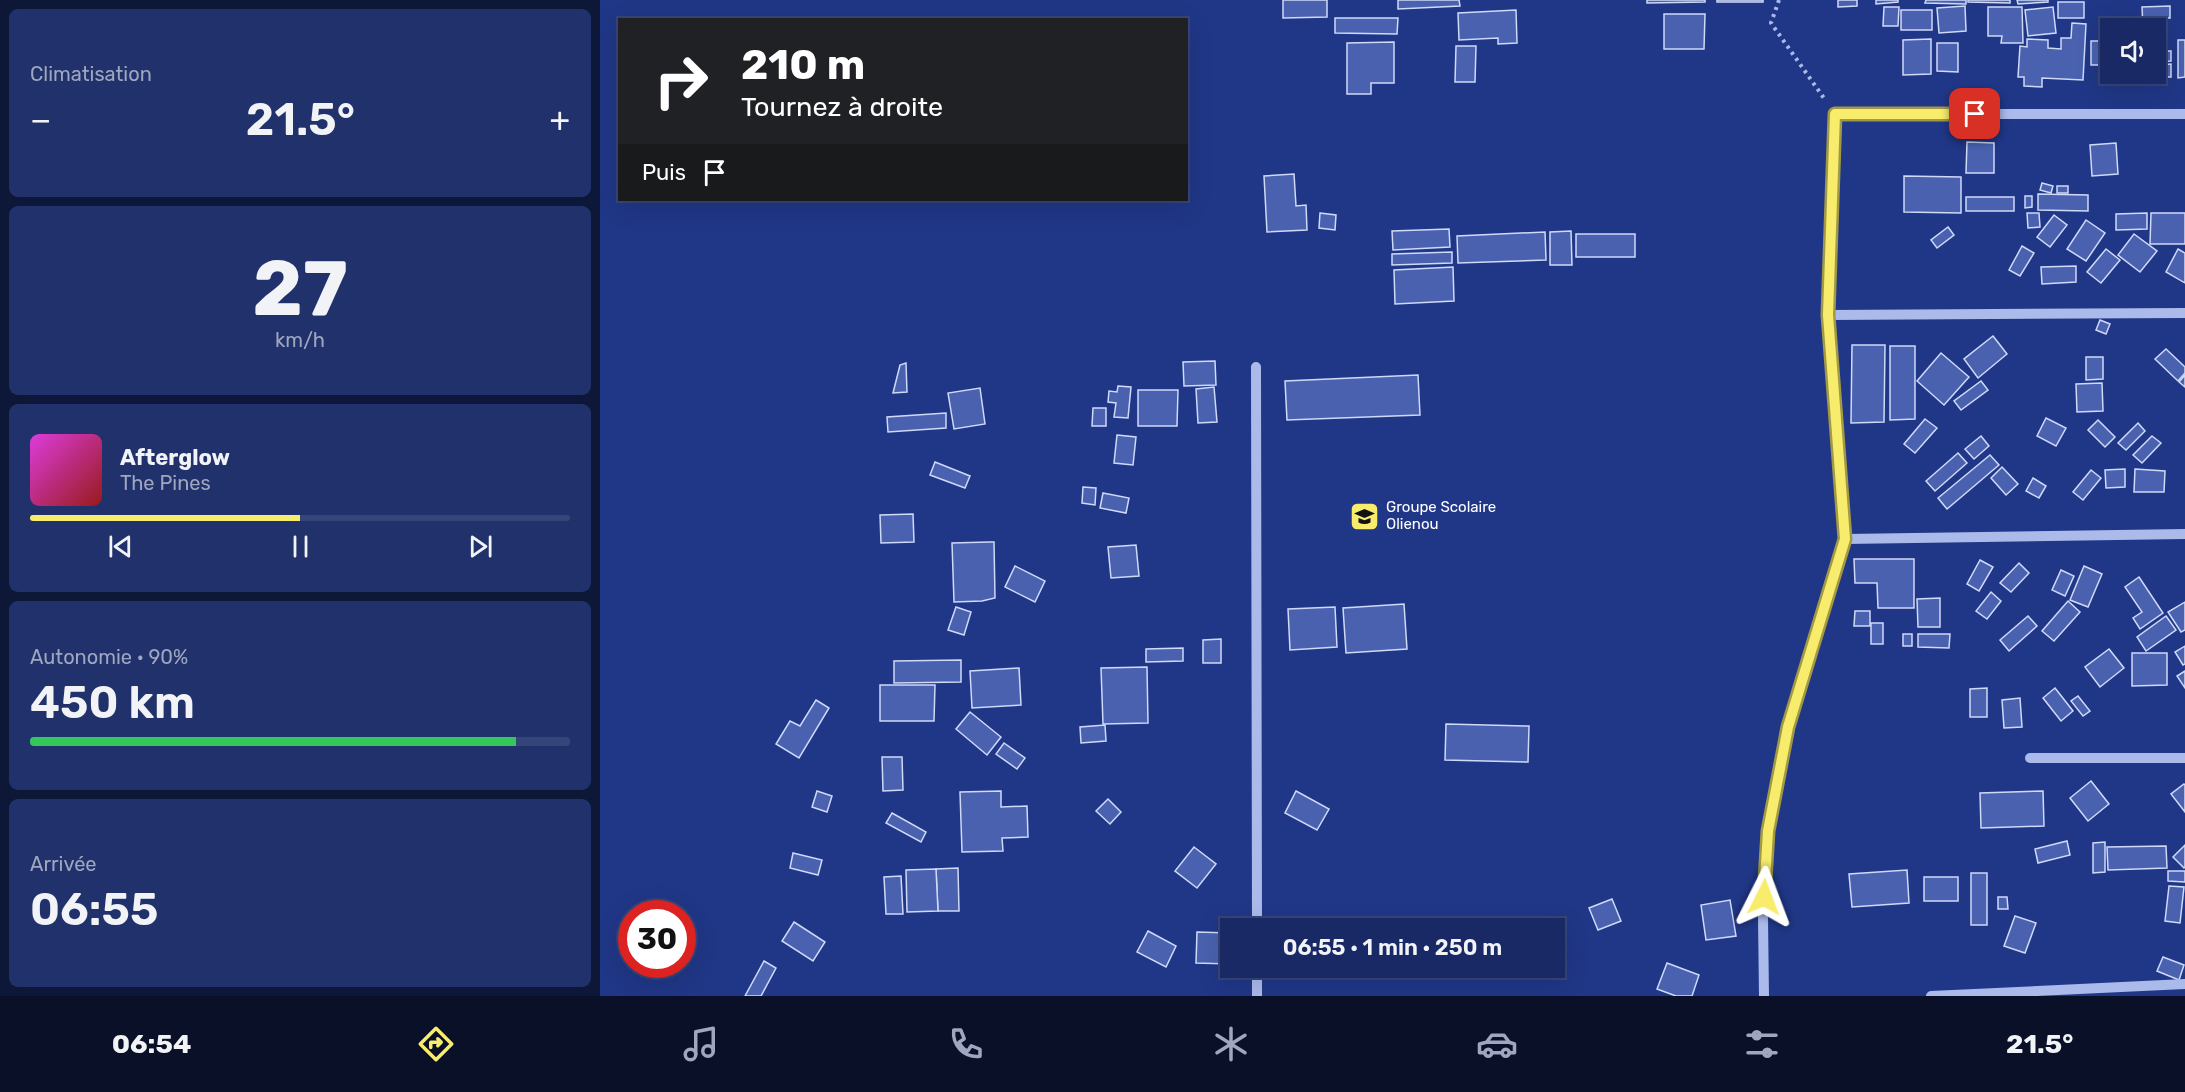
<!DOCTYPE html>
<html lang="fr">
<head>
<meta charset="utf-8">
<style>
	:root { --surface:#182965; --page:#21316b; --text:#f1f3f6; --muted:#9fa6bf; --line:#364579; --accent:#f7ec6b }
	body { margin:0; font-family:Rubik,sans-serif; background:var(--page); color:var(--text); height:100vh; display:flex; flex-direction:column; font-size:22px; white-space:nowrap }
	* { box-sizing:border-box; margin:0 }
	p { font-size:20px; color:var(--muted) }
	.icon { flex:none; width:33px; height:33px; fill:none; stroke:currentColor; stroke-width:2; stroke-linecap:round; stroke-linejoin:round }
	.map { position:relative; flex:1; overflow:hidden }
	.panel { display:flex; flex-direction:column; gap:9px; padding:9px; background:#0d1738; width:600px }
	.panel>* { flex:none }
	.hud { position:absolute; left:18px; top:18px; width:570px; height:183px; border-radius:0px; box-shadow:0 6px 24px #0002,0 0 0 2px var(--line); background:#202124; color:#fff; overflow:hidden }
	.buttons { position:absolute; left:1500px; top:18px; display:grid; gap:12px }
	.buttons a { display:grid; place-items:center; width:66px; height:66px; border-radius:0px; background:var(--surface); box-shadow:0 6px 24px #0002,0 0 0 2px var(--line); font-size:30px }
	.speed { position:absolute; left:18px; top:900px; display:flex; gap:12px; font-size:30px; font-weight:700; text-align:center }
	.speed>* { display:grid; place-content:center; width:78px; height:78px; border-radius:50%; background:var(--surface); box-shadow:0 6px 24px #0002,0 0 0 2px var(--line); line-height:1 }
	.speed .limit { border:9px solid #d22; background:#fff; color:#111 }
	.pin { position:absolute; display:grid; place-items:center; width:51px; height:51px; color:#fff; margin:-26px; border-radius:12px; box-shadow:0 3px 9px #0006 }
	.me { position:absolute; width:66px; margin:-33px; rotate:3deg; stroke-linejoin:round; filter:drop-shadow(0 0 4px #0008) }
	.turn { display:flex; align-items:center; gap:21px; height:126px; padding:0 24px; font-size:27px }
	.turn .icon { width:78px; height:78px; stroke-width:2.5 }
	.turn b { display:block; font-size:42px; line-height:51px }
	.then { display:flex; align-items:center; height:57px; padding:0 24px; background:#0003; gap:12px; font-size:22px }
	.big { font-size:45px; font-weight:600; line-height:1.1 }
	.panel .card { flex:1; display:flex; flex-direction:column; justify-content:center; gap:9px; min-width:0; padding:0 21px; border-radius:9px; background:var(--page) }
	.panel .dial { align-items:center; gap:0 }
	.dial b { font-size:78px; line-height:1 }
	.song { display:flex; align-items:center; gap:18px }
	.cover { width:72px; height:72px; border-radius:9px; background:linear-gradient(135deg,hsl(300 70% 55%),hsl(0 70% 35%)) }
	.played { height:6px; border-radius:3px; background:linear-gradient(90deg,var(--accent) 50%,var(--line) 50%) }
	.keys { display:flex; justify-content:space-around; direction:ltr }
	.heat { display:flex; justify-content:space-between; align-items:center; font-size:33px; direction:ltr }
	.charge { height:9px; border-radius:4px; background:linear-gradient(90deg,#34c759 90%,var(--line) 0) }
	.trip { position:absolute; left:620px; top:918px; width:345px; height:60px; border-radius:0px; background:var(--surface); box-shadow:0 6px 24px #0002,0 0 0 2px var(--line); font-weight:600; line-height:60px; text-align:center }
	.tabs { display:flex; height:96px; justify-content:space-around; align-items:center; background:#0a1028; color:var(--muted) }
	.tabs .icon { width:42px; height:42px }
	.tabs .active { color:var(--accent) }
	.tabs b { font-size:27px; color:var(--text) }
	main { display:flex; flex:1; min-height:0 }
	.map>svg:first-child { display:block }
	.building { fill:#4961af; stroke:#cfd9f8; stroke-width:1.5 }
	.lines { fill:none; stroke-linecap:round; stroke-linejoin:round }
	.path { stroke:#aabaea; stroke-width:4; stroke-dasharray:3 4.5; stroke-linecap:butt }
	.minor { stroke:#aabaea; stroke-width:10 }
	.route-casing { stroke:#a19946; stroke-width:15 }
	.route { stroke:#f7ec6b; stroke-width:10 }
	.labels { text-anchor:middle; stroke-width:4.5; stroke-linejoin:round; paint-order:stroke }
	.poi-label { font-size:15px; fill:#fff; stroke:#203787; text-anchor:start }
</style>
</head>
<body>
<main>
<section class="panel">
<div class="card"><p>Climatisation</p>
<div class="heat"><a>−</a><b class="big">21.5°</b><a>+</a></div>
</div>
<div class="card dial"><b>27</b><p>km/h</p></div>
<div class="card">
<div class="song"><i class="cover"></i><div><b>Afterglow</b><p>The Pines</p></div></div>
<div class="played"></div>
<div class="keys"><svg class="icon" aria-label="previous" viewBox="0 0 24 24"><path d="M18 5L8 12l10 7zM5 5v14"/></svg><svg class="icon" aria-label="pause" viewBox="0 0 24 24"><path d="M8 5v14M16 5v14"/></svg><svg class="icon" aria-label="next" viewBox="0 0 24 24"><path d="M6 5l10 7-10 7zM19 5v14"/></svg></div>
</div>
<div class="card"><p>Autonomie · 90%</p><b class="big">450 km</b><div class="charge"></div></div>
<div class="card"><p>Arrivée</p><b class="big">06:55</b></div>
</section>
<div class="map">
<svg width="1585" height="996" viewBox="0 0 1585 996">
	<rect width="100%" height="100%" fill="#203787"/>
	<!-- building -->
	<g class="building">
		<polygon points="683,0 727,0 727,17 683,18"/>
		<polygon points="798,0 859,0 860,6 798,9"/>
		<polygon points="1047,0 1105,0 1105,2 1047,3"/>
		<rect x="1117" y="0" width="46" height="2"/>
		<polygon points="1238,0 1257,0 1257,6 1238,7"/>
		<polygon points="1276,0 1298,0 1298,2 1276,4"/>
		<polygon points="1326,0 1366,0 1366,4 1325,3"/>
		<polygon points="1368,0 1410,0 1410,3 1368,2"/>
		<polygon points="1417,0 1448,0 1448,2 1418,4"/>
		<rect x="1458" y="2" width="26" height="16"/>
		<polygon points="1365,6 1366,31 1339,33 1337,8"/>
		<polygon points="1570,6 1570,18 1561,18 1561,51 1571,51 1571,61 1556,62 1556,28 1543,28 1542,7"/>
		<polygon points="1284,7 1299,7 1298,26 1283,26"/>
		<polygon points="1388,7 1422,7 1423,43 1401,43 1402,36 1388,36"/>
		<polygon points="1453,7 1456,33 1428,36 1425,10"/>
		<polygon points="916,10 917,43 898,44 898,38 859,40 858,13"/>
		<rect x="1301" y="10" width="31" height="20"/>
		<polygon points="1064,14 1105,14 1104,49 1064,49"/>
		<polygon points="735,18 798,18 797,34 735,33"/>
		<polygon points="1472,23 1486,24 1483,80 1442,78 1442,87 1424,86 1424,77 1418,77 1420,46 1427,47 1427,39 1448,40 1448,48 1461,49 1461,38 1471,38"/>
		<polygon points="1331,39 1331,74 1303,75 1303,40"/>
		<polygon points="1578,40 1585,40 1585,77 1578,78"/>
		<rect x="1491" y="41" width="19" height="24"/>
		<polygon points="794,42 794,83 771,83 771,94 747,94 747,43"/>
		<polygon points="1337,43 1358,43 1358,72 1337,71"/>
		<polygon points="856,46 876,46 875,82 855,82"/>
		<polygon points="1571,64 1571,77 1545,77 1545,74 1556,74 1556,65"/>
		<polygon points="1367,142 1394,143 1394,173 1366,173"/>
		<polygon points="1516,143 1518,174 1492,176 1490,145"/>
		<polygon points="694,174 696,206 706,205 707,230 667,232 664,176"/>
		<polygon points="1304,176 1361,177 1361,213 1304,212"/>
		<polygon points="1442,183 1453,186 1451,193 1440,190"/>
		<rect x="1457" y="186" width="11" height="7"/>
		<polygon points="1438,194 1488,195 1488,211 1438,210"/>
		<polygon points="1425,196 1432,196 1432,207 1425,208"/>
		<rect x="1366" y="197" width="48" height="14"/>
		<polygon points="720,213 736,215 735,230 719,228"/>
		<polygon points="1427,213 1439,213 1440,227 1428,228"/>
		<polygon points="1547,213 1547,229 1516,230 1516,214"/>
		<polygon points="1551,213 1585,213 1585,244 1550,244"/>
		<polygon points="1454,215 1467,225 1450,247 1437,237"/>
		<polygon points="1486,220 1505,233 1486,261 1467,249"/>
		<polygon points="1348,227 1354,235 1337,248 1331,240"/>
		<polygon points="849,229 850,247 793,250 792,231"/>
		<polygon points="971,231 972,265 950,265 950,232"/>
		<polygon points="945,232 946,260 858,263 857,236"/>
		<rect x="976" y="234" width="59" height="23"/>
		<polygon points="1534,234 1557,251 1540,272 1518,255"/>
		<polygon points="1422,246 1434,253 1420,276 1409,270"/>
		<polygon points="1506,249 1520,260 1501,283 1487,272"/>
		<polygon points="1578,249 1585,253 1585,283 1566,272"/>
		<polygon points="852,252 852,263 792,265 792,254"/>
		<polygon points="1476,266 1476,282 1442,284 1441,267"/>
		<polygon points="853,267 854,301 795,304 794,270"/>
		<polygon points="1500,320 1510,324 1506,334 1496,330"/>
		<polygon points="1393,336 1407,354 1378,378 1364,359"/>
		<polygon points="1252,345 1285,345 1284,422 1251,423"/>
		<polygon points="1290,346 1315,346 1315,419 1290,420"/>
		<polygon points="1566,349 1585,367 1585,373 1578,381 1555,359"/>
		<polygon points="1341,353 1369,377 1344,405 1317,381"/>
		<polygon points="1486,357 1503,357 1503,379 1486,380"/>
		<polygon points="615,361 616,385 584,386 583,362"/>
		<polygon points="306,363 307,392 293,393 300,365"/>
		<polygon points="818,375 820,415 687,420 685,381"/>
		<polygon points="1585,375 1585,387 1579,382"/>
		<polygon points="1381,381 1388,390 1361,410 1354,401"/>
		<polygon points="1502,383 1503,411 1477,412 1476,384"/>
		<polygon points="518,386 531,387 528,418 514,417 516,403 508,402 509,391 517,392"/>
		<polygon points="614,387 617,422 598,423 596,389"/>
		<polygon points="380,388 385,424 354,429 348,393"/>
		<polygon points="538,390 578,390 577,426 538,426"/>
		<polygon points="493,408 506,408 506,426 492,426"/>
		<polygon points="346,413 346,428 288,432 287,417"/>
		<polygon points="1446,418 1466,428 1456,446 1437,436"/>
		<polygon points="1325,419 1337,428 1315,453 1304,444"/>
		<polygon points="1498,420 1515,437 1505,447 1488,430"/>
		<polygon points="1538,423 1545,431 1526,450 1518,443"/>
		<polygon points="517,435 536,437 533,465 514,463"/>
		<polygon points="1381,436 1389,446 1374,459 1365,449"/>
		<polygon points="1552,436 1561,443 1542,463 1533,455"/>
		<polygon points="1358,453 1367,463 1335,491 1326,481"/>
		<polygon points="1390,455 1399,465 1347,509 1338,498"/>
		<polygon points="335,462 370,476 365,488 330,475"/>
		<polygon points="1402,467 1418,484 1406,495 1391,478"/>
		<polygon points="1525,469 1525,487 1506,488 1505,470"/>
		<polygon points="1535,469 1565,471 1564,492 1534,492"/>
		<polygon points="1491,470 1501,478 1483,500 1473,492"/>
		<polygon points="1433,478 1446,486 1439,498 1426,491"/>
		<polygon points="483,487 496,488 495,505 482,503"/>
		<polygon points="503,493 529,498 526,513 500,508"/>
		<polygon points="313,514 314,542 281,543 280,515"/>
		<polygon points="389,542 394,542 395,598 382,601 354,602 352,543"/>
		<polygon points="536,545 539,576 511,578 508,547"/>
		<polygon points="1254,559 1314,559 1314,608 1278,608 1277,583 1255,583"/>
		<polygon points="1380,560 1393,567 1379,591 1367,584"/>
		<polygon points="1419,563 1429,573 1411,592 1400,583"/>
		<polygon points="415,566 445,581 435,602 405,587"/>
		<polygon points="1484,566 1502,574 1488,607 1470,600"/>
		<polygon points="1461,570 1474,576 1465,596 1452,590"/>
		<polygon points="1539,577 1563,613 1540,629 1533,618 1542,612 1525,587"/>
		<polygon points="1391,592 1401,601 1387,619 1376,611"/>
		<polygon points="1340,598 1340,627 1318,627 1317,599"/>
		<polygon points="1468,601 1480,612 1454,641 1442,631"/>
		<polygon points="1585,602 1585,630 1581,632 1568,612"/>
		<polygon points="804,604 807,649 746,653 743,608"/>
		<polygon points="356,607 371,612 364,635 348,630"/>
		<polygon points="735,607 737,647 690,650 688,609"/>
		<polygon points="1255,611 1270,611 1270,626 1254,626"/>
		<polygon points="1428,616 1437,626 1409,651 1400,640"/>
		<polygon points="1566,616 1576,630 1546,651 1537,637"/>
		<rect x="1271" y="623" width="12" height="21"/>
		<rect x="1303" y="634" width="9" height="12"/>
		<polygon points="1318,634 1350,634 1349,648 1318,647"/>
		<polygon points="621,639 621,663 603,663 603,640"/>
		<polygon points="1585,646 1585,664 1583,665 1575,652"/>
		<polygon points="583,648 583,661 546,662 546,649"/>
		<polygon points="1509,649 1524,668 1500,687 1485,667"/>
		<polygon points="1532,653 1567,653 1567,685 1532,686"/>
		<polygon points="361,660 361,682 294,683 294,661"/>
		<polygon points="547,667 548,723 503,724 501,668"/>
		<polygon points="419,668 421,705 372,708 370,671"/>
		<polygon points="1585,671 1585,688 1577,676"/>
		<polygon points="280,685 335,685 334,721 280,721"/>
		<polygon points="1387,688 1387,717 1370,717 1370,689"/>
		<polygon points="1455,688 1473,711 1461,721 1443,698"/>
		<polygon points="1478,696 1490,711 1483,716 1471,701"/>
		<polygon points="1420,698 1422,727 1404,728 1402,700"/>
		<polygon points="216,700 229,708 199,758 176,744 190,721 200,726"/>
		<polygon points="370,712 401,737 387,755 356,729"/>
		<polygon points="846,724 929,726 928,762 845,760"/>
		<polygon points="505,725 506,741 481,743 480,727"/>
		<polygon points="404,743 425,758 417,769 396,754"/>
		<polygon points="282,757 302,757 303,790 283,791"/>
		<polygon points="1491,781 1509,804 1488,821 1470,798"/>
		<polygon points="1584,784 1585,785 1585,812 1571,794"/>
		<polygon points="217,791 232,796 227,812 212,807"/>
		<polygon points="401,791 401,807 427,806 428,837 402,838 403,851 362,852 360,792"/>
		<polygon points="696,791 729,809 717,830 685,813"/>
		<polygon points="1443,791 1444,826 1381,828 1380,793"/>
		<polygon points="508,799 521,812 510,824 496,811"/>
		<polygon points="292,813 326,832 321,842 286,823"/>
		<polygon points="1467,841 1470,855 1438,863 1435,849"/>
		<polygon points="1505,842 1505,872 1493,873 1493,843"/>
		<polygon points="1585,845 1585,867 1584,868 1573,857"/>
		<polygon points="1566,846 1567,868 1508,870 1507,847"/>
		<polygon points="594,847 616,864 597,888 575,871"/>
		<polygon points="193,853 222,860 218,875 190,868"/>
		<polygon points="358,868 359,911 338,911 336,869"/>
		<polygon points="336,869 338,911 307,912 306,870"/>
		<polygon points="1307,870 1309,903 1252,907 1249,874"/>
		<polygon points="1568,871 1585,871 1585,882 1568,881"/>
		<rect x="1371" y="873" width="16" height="52"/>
		<polygon points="301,876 303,914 286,914 284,877"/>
		<rect x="1324" y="877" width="34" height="24"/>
		<polygon points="1569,886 1584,887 1580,923 1565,921"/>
		<polygon points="1398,897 1407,897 1408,909 1398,909"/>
		<polygon points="1012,899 1021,921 998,930 989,908"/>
		<polygon points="1130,900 1136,936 1106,940 1101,905"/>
		<polygon points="1415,916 1436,923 1425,953 1404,946"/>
		<polygon points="899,921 905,928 890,928"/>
		<polygon points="194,922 225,942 213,961 182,941"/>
		<polygon points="548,931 576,946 566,967 537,952"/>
		<polygon points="597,932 630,933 630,964 596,963"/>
		<polygon points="1563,957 1584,965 1579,980 1557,971"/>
		<polygon points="164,961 176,968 161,996 145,996"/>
		<polygon points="1067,963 1099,975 1092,996 1076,996 1057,989"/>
	</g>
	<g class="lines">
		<!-- path -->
		<polyline class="path" points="1179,0 1171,23 1226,101"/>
		<!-- minor -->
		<g class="minor">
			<polyline points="1228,315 1585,313"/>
			<polyline points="656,367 657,928"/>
			<polyline points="1245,539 1585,534"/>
			<polyline points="1430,758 1585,758"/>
			<polyline points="657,968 657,996"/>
			<polyline points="1164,996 1163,918 1168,831 1188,727 1245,539 1228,315 1235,114 1585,114"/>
			<polyline points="1331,996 1585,984"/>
		</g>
	</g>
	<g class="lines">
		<defs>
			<polyline id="route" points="1164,897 1168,831 1188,727 1245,539 1228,315 1235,114 1375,114"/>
		</defs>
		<!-- route casing -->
		<use href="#route" class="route-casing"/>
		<!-- route -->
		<use href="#route" class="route"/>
	</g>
	<!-- icons -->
	<defs>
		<symbol id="school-square" viewBox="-11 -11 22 22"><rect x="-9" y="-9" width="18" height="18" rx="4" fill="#f7ec6b" stroke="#203787"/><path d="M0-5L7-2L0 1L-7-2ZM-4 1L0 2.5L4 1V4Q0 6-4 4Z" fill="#111"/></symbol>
	</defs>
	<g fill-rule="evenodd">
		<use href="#school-square" x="748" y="500" width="33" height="33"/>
	</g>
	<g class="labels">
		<!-- poi labels -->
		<g class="poi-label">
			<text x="786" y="512">Groupe Scolaire<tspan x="786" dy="17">Olienou</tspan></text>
		</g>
	</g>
</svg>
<div class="buttons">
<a><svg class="icon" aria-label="sound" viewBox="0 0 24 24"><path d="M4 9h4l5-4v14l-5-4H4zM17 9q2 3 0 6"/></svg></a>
</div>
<div class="speed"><div class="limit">30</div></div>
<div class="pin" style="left:1375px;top:114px;background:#d93025"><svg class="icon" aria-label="arrive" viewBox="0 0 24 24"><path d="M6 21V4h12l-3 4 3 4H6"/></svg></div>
<svg class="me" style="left:1164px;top:897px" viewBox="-20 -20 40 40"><path d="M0-17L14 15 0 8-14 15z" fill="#f7ec6b" stroke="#fff" stroke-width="4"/></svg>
<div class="trip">06:55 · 1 min · 250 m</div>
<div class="hud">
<div class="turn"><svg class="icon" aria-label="right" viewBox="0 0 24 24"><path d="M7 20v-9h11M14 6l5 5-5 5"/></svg><div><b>210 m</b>Tournez à droite</div></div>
<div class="then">Puis<svg class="icon" aria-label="arrive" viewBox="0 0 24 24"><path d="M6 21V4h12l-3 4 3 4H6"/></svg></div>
</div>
</div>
</main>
<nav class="tabs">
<b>06:54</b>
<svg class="icon active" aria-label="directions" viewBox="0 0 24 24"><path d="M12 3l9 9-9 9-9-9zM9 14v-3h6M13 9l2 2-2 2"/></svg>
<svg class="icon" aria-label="music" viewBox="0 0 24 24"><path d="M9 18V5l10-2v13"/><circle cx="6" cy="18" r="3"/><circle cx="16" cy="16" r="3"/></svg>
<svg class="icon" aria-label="phone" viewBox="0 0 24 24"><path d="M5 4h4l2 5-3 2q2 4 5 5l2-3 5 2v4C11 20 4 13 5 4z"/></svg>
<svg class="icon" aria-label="climate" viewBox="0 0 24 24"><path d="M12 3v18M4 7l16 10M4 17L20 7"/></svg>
<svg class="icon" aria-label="car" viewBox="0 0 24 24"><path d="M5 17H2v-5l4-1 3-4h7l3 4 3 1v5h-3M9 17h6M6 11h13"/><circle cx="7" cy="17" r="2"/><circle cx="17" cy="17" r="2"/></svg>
<svg class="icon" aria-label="filters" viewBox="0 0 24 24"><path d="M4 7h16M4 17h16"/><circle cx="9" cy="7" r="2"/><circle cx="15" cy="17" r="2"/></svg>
<b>21.5°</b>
</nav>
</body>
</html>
